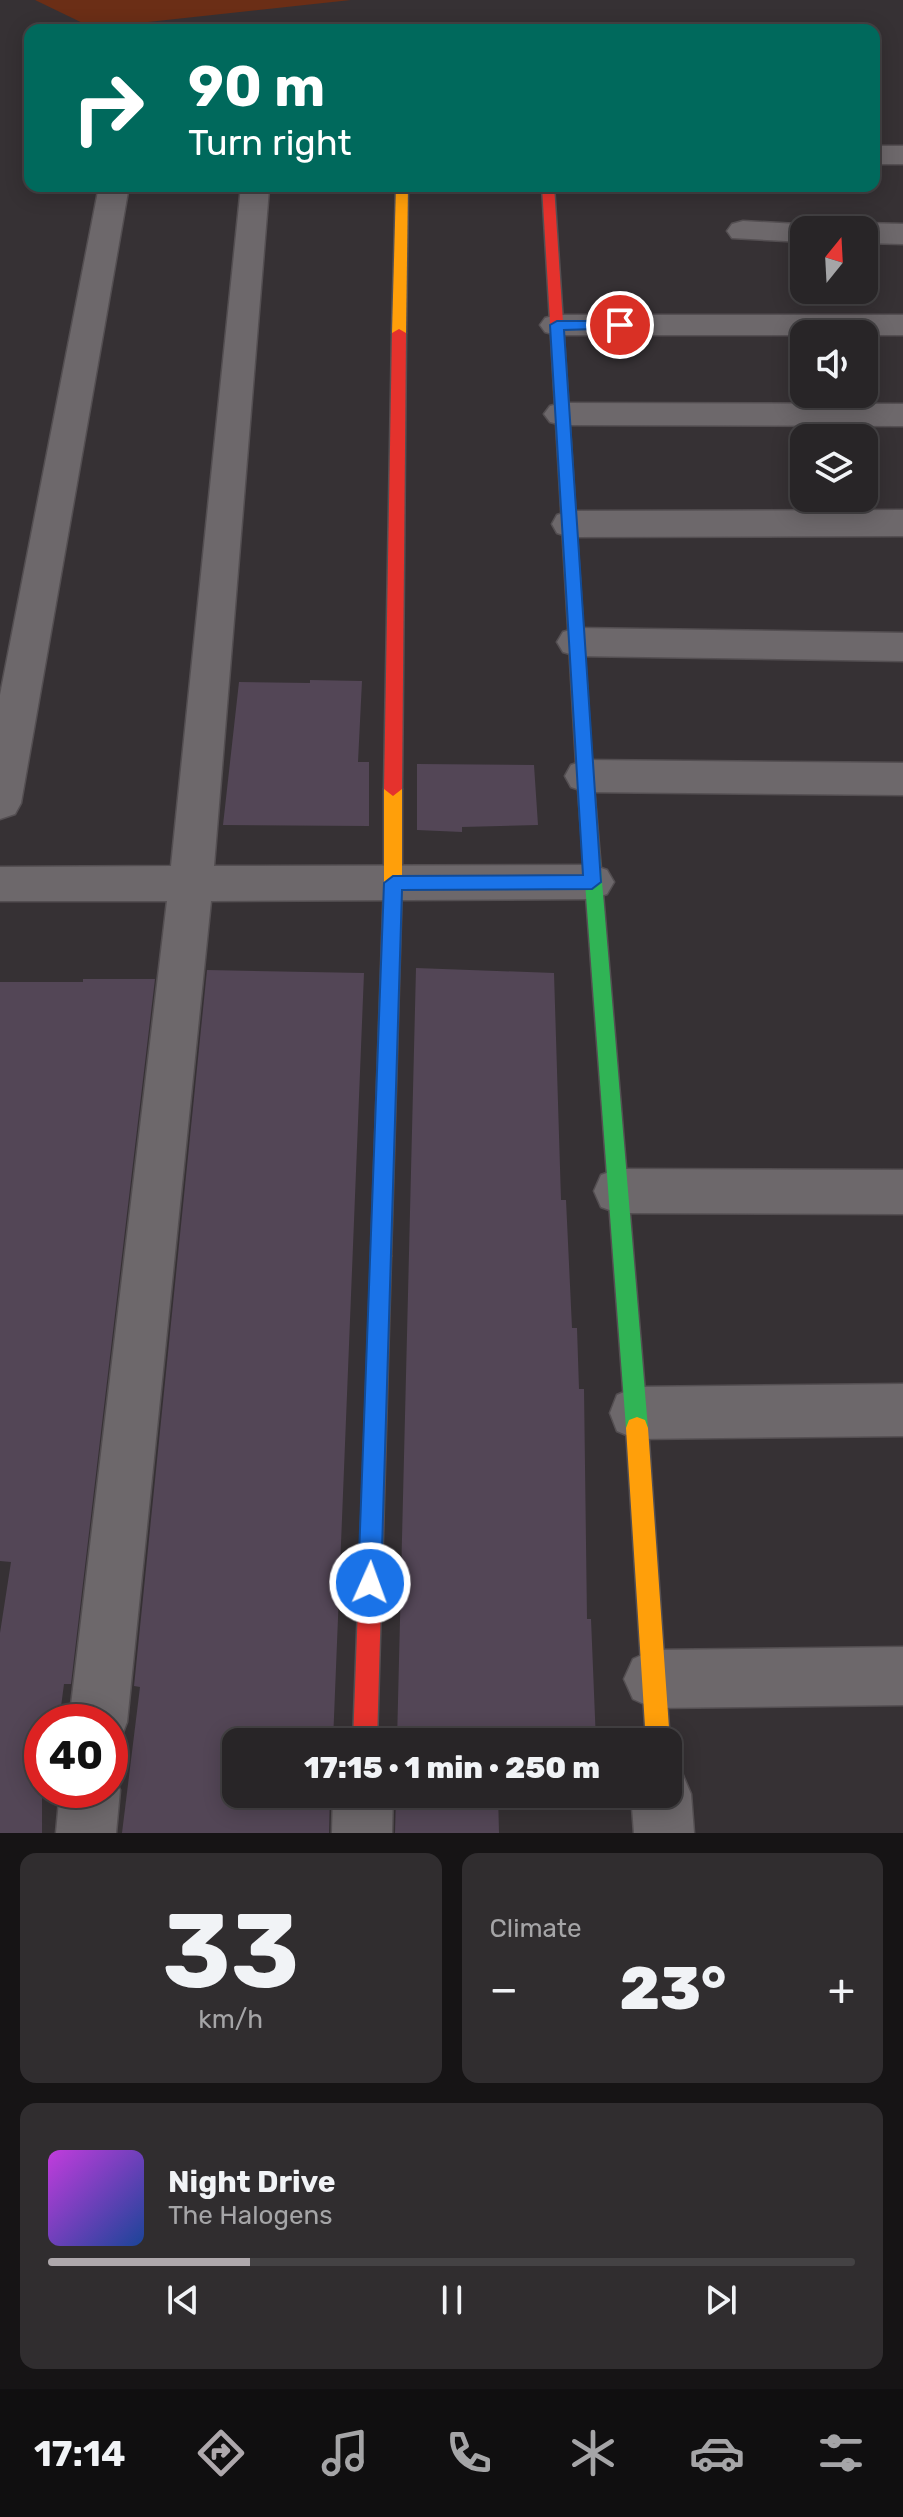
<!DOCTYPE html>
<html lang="en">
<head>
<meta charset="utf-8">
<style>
	:root { --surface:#282527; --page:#302d2f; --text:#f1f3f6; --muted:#a5a5a7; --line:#444244; --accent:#aea8ac }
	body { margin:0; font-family:Rubik,sans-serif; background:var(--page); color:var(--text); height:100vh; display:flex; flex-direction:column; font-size:30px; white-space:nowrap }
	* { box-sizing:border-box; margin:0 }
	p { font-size:26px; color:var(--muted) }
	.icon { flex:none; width:44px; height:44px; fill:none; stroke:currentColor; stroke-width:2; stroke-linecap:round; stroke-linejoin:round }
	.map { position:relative; height:1833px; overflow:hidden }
	.drawer { display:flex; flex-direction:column; gap:20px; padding:20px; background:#161415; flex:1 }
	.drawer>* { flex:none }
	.hud { position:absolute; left:24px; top:24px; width:856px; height:168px; border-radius:16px; box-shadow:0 4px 20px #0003,0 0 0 2px var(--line); background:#00695c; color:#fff; overflow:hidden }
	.needle { width:52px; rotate:18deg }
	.controls { position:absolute; left:790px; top:216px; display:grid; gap:16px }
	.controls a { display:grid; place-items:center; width:88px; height:88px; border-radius:16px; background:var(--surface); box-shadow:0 4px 20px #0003,0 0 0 2px var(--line); font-size:40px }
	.speed { position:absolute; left:24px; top:1704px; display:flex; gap:16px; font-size:40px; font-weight:700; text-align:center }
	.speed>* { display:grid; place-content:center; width:104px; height:104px; border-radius:50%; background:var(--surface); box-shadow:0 4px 20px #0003,0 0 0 2px var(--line); line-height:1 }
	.speed .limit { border:12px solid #d22; background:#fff; color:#111 }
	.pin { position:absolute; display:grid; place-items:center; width:68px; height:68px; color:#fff; margin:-34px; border:4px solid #fff; border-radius:50%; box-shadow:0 2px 8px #0007 }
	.me { position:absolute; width:88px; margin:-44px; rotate:2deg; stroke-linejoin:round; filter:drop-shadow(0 0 6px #0008) }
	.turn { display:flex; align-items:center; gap:28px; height:168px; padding:0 32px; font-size:36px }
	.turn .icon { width:104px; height:104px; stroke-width:2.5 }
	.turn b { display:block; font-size:56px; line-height:68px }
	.big { font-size:60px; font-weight:800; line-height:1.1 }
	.drawer .widget { flex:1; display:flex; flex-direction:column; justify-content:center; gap:12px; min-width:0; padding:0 28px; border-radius:16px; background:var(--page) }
	.drawer .dial { align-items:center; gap:0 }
	.dial b { font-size:104px; line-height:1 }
	.song { display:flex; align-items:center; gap:24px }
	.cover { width:96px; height:96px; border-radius:12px; background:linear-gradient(135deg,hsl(290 70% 55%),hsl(220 70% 35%)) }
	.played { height:8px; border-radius:4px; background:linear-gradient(90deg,var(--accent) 25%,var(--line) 25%) }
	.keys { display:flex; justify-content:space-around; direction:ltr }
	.heat { display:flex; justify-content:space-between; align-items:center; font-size:44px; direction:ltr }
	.drawer .tiles { flex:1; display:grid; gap:20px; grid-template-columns:1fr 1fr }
	.widget:last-child { grid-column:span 2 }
	.trip { position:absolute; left:222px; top:1728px; width:460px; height:80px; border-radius:16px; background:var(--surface); box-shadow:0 4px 20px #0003,0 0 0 2px var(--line); font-weight:800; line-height:80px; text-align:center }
	.menu { display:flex; height:128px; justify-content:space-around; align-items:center; background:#100f10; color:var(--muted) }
	.menu .icon { width:56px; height:56px }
	.menu .active { color:var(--accent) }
	.menu b { font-size:36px; color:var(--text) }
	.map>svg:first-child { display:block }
	.green { fill:#6b2e16 }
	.building { fill:#534656 }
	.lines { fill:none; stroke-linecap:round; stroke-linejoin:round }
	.street-casing { stroke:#544f52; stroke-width:3 }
	.fast-casing { stroke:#544f52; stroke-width:3 }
	.slow-casing { stroke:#544f52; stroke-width:3 }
	.jam-casing { stroke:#544f52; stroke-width:3 }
	.street { fill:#6d686b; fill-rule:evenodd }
	.fast { fill:#30b455; fill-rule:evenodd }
	.slow { fill:#ff9f0a; fill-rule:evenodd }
	.jam { fill:#e5322d; fill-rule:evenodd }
	.route { fill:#1a73e8; stroke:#114b97; stroke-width:2 }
</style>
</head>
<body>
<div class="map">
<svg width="903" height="1833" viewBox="0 0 903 1833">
	<rect width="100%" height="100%" fill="#363134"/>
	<!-- green -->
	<polygon class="green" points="35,0 351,0 93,28"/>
	<!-- building -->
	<g class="building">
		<polygon points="310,680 362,681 358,762 369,762 369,826 223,825 239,682 310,683"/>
		<polygon points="417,764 534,765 538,825 462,827 462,832 417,830"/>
		<polygon points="416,968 554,973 561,1200 566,1200 572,1328 577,1328 579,1389 584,1389 587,1619 591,1619 596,1742 397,1742"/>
		<polygon points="207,970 364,973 333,1742 236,1742 236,1794 330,1794 329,1833 122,1833 140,1687 134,1686"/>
		<polygon points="83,979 155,979 71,1684 64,1684 59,1722 42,1722 42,1833 0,1833 0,1633 11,1562 0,1561 0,982 83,982"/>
		<polygon points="396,1794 498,1794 499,1833 395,1833"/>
	</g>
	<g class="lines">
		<defs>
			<g id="street">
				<rect x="874" y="146" width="29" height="18"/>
				<polygon points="99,186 129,186 21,803 15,814 0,819 0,695"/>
				<polygon points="241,186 267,186 269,189 214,866 592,865 607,870 614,882 607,894 592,899 211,901 127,1722 119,1743 110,1746 110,1722 69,1722 167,901 0,901 0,867 171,866"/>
				<polygon points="743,221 815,225 818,230 804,230 804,242 732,238 727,231 732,224"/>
				<polygon points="864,223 903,224 903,244 864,243 864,230 850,230"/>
				<polygon points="557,315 903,315 903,335 557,335 545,332 540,325 545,318"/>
				<polygon points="562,403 903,404 903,426 562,425 550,422 544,414 550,406"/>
				<polygon points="903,510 903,536 570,537 557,533 552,524 557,515 570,511"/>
				<polygon points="577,628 903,633 903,661 577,656 563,652 557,642 563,632"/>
				<polygon points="586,760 903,763 903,795 586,792 571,787 565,776 571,765"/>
				<polygon points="618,1169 903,1170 903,1214 618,1213 601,1207 594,1191 601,1175"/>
				<polygon points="903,1384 903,1436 636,1439 617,1431 610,1413 617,1395 636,1387"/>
				<polygon points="903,1647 903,1705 653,1708 633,1699 624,1679 633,1659 653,1650"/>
				<polygon points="668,1767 682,1773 691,1794 694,1833 634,1833 631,1794 668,1794"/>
				<polygon points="110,1768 120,1790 116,1833 56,1833 60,1790 110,1790"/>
				<polygon points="333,1794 393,1794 392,1833 332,1833"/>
			</g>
			<polygon id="fast" points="584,757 592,763 648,1428 645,1436 637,1439 629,1436 626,1428 576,763"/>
			<g id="slow">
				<polygon points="396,186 408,186 406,333 399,337 392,333"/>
				<polygon points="393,782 402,789 402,883 391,1256 388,1263 381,1265 374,1263 371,1256 384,883 384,789"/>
				<polygon points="637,1417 645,1420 648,1428 670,1742 668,1747 668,1742 646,1742 626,1428 629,1420"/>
			</g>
			<g id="jam">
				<polygon points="542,186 554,186 592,763 584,769 576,763"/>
				<polygon points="399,329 406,333 402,789 393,796 384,789 392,333"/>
				<polygon points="381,1247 388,1249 391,1256 377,1742 353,1742 371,1256 374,1249"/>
			</g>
		</defs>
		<!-- street casing -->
		<use href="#street" class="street-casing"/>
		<!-- fast casing -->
		<use href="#fast" class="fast-casing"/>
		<!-- slow casing -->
		<use href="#slow" class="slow-casing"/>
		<!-- jam casing -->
		<use href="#jam" class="jam-casing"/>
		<!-- street -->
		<use href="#street" class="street"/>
		<!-- fast -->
		<use href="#fast" class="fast"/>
		<!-- slow -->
		<use href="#slow" class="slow"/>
		<!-- jam -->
		<use href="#jam" class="jam"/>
	</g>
	<!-- route -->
	<polygon class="route" points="620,321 625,322 625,328 564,330 601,882 592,889 402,890 381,1583 378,1591 370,1594 362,1591 358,1583 384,883 393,876 583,875 550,325 557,321"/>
</svg>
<div class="controls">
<a><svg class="needle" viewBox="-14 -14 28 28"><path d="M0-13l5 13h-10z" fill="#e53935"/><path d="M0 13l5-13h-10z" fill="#a5a5a7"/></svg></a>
<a><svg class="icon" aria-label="sound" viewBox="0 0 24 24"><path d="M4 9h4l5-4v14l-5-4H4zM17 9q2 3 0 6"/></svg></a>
<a><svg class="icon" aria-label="layers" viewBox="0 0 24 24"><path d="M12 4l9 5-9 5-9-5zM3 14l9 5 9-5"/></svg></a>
</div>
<div class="speed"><div class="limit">40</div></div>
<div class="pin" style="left:620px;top:325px;background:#d93025"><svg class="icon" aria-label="arrive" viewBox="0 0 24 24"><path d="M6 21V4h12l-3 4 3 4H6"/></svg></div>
<svg class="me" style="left:370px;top:1583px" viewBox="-20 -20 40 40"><circle r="17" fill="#1a73e8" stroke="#fff" stroke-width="3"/><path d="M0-11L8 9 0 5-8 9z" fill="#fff"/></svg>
<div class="trip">17:15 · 1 min · 250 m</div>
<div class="hud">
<div class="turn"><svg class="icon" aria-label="right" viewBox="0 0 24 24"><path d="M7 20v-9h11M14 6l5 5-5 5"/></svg><div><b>90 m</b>Turn right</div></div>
</div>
</div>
<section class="drawer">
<div class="tiles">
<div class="widget dial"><b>33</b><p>km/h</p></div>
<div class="widget"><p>Climate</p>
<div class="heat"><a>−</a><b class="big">23°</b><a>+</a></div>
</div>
<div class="widget">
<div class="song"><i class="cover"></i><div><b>Night Drive</b><p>The Halogens</p></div></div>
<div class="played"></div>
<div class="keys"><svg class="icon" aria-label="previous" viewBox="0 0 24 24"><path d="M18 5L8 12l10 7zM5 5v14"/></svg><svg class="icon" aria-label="pause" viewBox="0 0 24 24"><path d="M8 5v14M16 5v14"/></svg><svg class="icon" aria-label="next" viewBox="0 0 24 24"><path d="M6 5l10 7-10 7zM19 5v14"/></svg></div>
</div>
</div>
</section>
<nav class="menu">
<b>17:14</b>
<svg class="icon active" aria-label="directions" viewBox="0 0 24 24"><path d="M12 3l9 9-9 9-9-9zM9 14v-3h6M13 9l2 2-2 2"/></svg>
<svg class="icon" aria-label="music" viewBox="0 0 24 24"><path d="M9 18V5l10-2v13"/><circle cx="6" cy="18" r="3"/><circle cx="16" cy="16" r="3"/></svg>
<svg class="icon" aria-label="phone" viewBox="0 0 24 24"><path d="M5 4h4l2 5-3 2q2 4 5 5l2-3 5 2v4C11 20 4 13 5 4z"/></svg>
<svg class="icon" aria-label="climate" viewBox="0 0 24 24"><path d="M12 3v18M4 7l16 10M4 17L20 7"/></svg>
<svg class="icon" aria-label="car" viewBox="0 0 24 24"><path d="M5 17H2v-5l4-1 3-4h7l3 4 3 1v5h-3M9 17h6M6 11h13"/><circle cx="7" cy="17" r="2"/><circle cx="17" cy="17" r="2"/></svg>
<svg class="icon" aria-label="filters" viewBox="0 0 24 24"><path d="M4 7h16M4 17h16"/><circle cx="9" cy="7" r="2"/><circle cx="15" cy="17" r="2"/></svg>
</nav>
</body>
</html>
